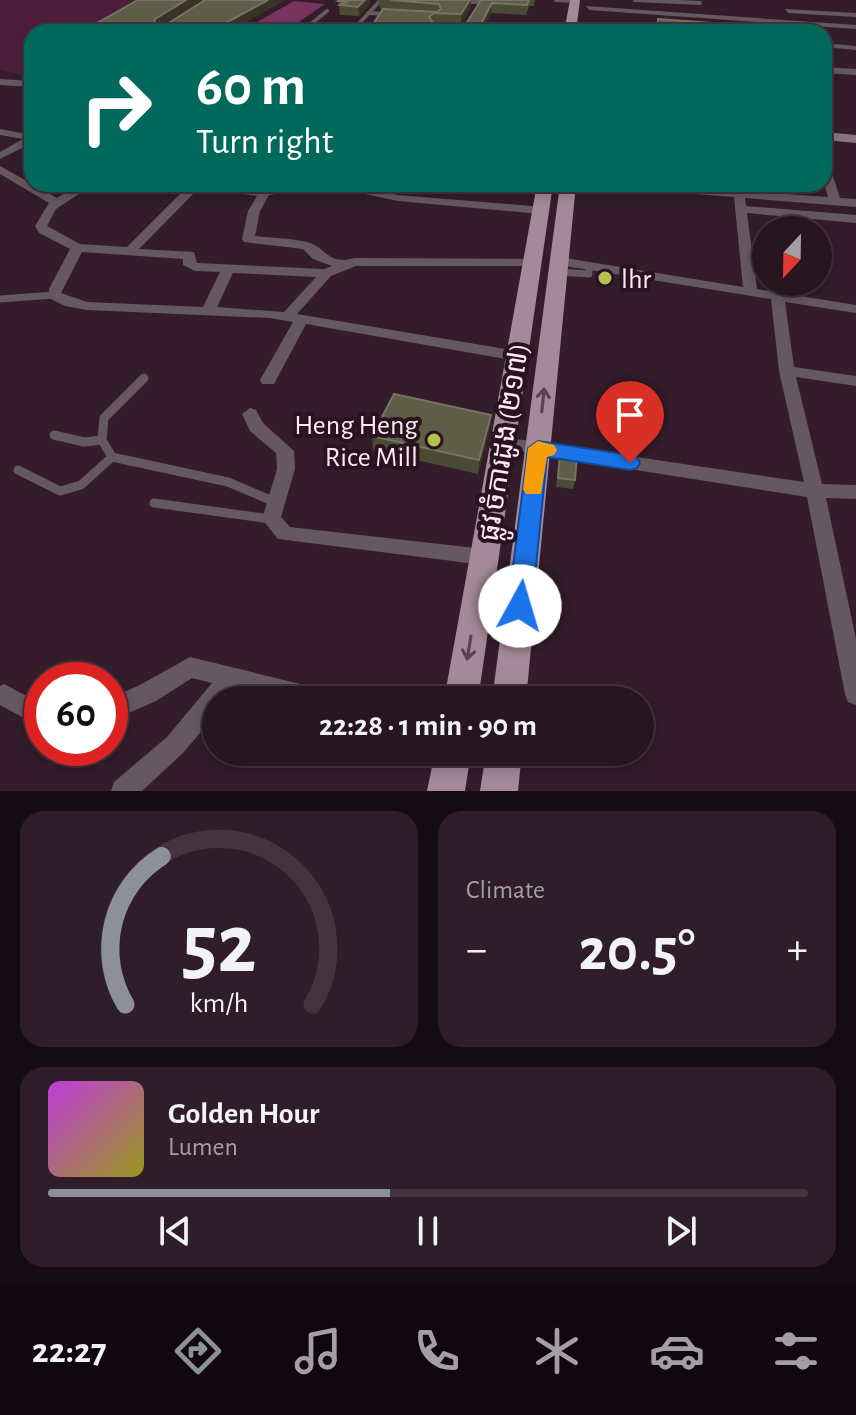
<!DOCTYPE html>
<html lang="en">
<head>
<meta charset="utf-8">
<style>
	:root { --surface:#271520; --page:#2f1e29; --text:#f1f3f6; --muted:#a49fa5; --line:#43343e; --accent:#8c9099 }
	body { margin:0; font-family:"Alegreya Sans","Noto Sans Khmer",sans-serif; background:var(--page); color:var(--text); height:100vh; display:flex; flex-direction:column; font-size:30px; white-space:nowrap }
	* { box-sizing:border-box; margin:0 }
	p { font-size:26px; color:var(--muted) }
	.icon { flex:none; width:44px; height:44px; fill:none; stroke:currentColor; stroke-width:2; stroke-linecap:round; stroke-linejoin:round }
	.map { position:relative; height:791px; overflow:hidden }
	.details { display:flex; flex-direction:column; gap:20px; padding:20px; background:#150c12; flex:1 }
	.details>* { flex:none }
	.guide { position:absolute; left:24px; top:24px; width:808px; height:168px; border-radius:24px; box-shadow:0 4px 12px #0003,0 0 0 2px var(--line); background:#00695c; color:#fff; overflow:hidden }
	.needle { width:52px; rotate:202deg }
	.controls { position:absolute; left:752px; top:216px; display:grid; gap:16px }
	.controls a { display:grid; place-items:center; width:80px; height:80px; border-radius:50%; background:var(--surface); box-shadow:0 4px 12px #0003,0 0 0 2px var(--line); font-size:40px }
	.speed { position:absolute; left:24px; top:662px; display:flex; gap:16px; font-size:40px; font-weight:700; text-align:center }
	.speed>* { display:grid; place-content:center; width:104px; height:104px; border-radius:50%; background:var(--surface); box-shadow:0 4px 12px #0003,0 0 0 2px var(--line); line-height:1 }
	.speed .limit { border:12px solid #d22; background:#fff; color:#111 }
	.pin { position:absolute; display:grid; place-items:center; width:68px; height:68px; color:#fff; margin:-82px -34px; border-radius:50% 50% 50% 0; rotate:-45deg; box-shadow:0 0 8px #0007 }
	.pin .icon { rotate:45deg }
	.me { position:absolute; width:88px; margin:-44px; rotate:6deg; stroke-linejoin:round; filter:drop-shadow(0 0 6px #0008) }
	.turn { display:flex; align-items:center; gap:28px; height:168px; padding:0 40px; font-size:36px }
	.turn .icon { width:104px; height:104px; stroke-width:2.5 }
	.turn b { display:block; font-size:56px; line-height:68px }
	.big { font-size:60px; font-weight:700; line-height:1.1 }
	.details .tile { flex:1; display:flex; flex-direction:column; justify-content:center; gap:12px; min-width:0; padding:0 28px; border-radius:24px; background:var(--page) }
	.details .dial { align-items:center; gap:0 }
	.dial svg { height:208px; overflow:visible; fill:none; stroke:var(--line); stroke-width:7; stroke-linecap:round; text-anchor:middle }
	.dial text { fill:var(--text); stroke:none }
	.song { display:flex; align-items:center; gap:24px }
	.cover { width:96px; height:96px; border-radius:12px; background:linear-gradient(135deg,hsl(290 70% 55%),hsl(60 70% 35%)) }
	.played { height:8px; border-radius:4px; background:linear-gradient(90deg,var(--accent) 45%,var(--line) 45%) }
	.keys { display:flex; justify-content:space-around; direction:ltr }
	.heat { display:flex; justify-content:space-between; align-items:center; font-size:44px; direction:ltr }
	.details .tiles { flex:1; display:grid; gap:20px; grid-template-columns:1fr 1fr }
	.tile:last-child { grid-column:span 2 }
	.trip { position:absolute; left:202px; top:686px; width:452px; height:80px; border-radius:40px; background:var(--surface); box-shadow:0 4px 12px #0003,0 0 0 2px var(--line); font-weight:700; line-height:80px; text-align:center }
	.tab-bar { display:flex; height:128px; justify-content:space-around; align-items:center; background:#10080d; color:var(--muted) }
	.tab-bar .icon { width:56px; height:56px }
	.tab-bar .selected { color:var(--accent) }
	.tab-bar b { font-size:36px; color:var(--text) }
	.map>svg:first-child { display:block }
	.green { fill:#4d1e3c }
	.water { fill:#76345e }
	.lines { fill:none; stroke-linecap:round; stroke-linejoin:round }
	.lane-far2 { stroke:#65585f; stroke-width:4 }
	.lane-far1 { stroke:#65585f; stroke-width:7 }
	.lane { stroke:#65585f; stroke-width:9 }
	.street { fill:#65585f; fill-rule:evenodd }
	.secondary { fill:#897580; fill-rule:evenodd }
	.primary { fill:#a48a99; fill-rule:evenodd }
	.wall { fill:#494c33 }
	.shaded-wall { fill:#393227 }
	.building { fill:#5d5d48; stroke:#767363; stroke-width:2 }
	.oneway { stroke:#5b4351 }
	.route { fill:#1a73e8; stroke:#114b97; stroke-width:2 }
	.slow { fill:#f59e0b }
	.poi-dot { fill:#b3c24b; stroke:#2a1321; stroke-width:3 }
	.labels { text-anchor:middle; stroke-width:8; stroke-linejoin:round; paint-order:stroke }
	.poi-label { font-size:28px; fill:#fcebf4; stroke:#2a1321; text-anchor:start }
	.street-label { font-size:28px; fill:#fcebf4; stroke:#2a1321 }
</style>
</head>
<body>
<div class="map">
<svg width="856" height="791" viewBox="0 0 856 791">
	<rect width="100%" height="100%" fill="#341c2b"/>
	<!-- green -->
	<polygon class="green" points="0,0 136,0 156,2 99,32 32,32 32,77 0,70"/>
	<!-- water -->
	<polygon class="water" points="294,1 325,4 290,28 252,25"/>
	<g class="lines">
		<!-- lane-far2 -->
		<g class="lane-far2">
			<polyline points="556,0 575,1"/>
			<polyline points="635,0 700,3"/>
			<polyline points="460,3 499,0"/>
			<polyline points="368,13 387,14"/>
			<polyline points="301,32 327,11"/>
			<polyline points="351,32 380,1"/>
		</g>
		<!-- lane-far1 -->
		<g class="lane-far1">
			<polyline points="559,272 589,274 589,266"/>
			<polyline points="0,299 54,295"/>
		</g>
		<!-- lane -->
		<g class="lane">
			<polyline points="144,378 104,418 102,440 112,457 228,482 275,502"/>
			<polyline points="54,435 84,442 102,440"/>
			<polyline points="18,470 60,491 81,485 112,457"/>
			<polyline points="154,503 271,519"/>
		</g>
		<!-- street -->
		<g class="street">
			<polygon points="586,6 856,25 856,29 589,10"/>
			<polygon points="785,9 856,13 856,17 788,13"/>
			<polygon points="824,43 856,46 856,50 824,47"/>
			<polygon points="824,67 856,69 856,75 824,73"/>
			<polygon points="0,79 32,81 32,87 0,85"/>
			<polygon points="0,129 32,135 32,143 0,159 0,152 23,139 0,135"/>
			<path d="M0 166 57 198 80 184H94L56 209 47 226 80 244 127 247 190 184H221L260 189 286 184H344L398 195 544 207 546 210 540 214 398 201 351 191 306 187 300 184 288 192 269 195 260 211 255 236C272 238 291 238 307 242 326 247 328 266 354 258L537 259 539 262 532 266H356L331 276 297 314 517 351 525 356 517 361 306 324 274 384H262L260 380 293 322 270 318 87 310 65 306 49 298V289L70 249 39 233 35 226 49 203 0 174ZM199 188 257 196 248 211 242 239 244 242 303 249 313 259 332 266 324 269 197 263 194 252 139 249ZM82 252 183 259V265L195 271 220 272 203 307 87 302 61 293ZM233 273 316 277 284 312 217 307Z"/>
			<polygon points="824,167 831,170 840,198 856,199 856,207 745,198 746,206 856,215 856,223 747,213 757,289 856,305 856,313 785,302 794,367 856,376 856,386 796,377 822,484 856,485 856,499 826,498 856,639 856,705 848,702 845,694 807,497 503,449 497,447 494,443 497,439 503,437 804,482 779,371 771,299 559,265 553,261 559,257 743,287 734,197 605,187 599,184 651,184 828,197 824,183"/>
			<polygon points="250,408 256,410 263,423 294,451 295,469 281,517 290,527 484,549 491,551 494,557 491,563 484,565 278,539 262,519 277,469 276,453 250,431 242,414"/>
			<polygon points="190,657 321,689 329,692 332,700 278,700 236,689 227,700 216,700 216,714 183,753 142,791 111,791 114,782 167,737 212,683 192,678 156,701 110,721 110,698 140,685"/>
			<polygon points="4,684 42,704 42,728 0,705 0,686"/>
		</g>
		<!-- secondary -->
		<polygon class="secondary" points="824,132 856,135 856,143 824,140"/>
		<!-- primary -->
		<g class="primary">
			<polygon points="570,0 580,0 576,32 564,32"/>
			<polygon points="537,184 553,184 478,700 444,700"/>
			<polygon points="560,184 576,184 526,700 492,700"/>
			<polygon points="435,752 471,752 465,791 427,791"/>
			<polygon points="486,752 522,752 518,791 480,791"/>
		</g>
	</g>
	<!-- wall -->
	<g class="wall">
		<polygon points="340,0 370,0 370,4 359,16 340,15 338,1"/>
		<polygon points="379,0 471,0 471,8 461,24 459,24 464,27 481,0 535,0 534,6 529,6 526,15 491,13 481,32 373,32 373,24 390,9 380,9"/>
		<polygon points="491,415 490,428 478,474 373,450 372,436"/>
		<polygon points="560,452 575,480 573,489 556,487"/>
	</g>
	<!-- shaded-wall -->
	<g class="shaded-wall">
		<polygon points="186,0 203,0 157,29 154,24 155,19"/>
		<polygon points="268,0 286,0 229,32 209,32"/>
		<polygon points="365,0 370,0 370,4 359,16 358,7"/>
		<polygon points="470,0 471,0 471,8 461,24 461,14"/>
		<polygon points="492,3 491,13 481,32 478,32 479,28"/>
		<polygon points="491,415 490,428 478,474 479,460"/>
	</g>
	<!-- building -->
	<g class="building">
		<polygon points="138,0 186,0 155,19 154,24 167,24 205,0 268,0 209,32 83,31"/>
		<polygon points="340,0 365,0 358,7 340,5 346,2 338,1"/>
		<polygon points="391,0 470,0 461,14 434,13 429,17 433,23 459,24 464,27 481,0 529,0 527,5 492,3 479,28 465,27 462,32 385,32 390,26 373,24 383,9 437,12 441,9 439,4"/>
		<polygon points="658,19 739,25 740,32 657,32"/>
		<polygon points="394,394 491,415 479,460 372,436"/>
		<polygon points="560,452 577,454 575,480 558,478"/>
	</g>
	<!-- one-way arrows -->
	<defs><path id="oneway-shaft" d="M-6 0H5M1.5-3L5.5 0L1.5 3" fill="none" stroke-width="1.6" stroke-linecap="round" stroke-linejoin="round" transform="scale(2)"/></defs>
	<g class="oneway">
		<use href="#oneway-shaft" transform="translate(543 400) rotate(-84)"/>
		<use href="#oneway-shaft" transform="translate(469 648) rotate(99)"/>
	</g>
	<!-- route -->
	<polygon class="route" points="538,441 630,455 637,457 640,463 637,468 630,470 547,457 532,606 529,613 520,616 512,613 508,606 528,448"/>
	<!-- slow -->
	<polygon class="slow" points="538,441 554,445 557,450 554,455 547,457 541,494 526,494 523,489 528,448"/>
	<!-- markers -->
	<g class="poi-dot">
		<circle cx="605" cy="278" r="8"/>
		<circle cx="434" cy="440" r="8"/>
	</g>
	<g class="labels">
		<!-- poi labels -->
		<g class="poi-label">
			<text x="621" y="288">lhr</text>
			<text x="418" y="434" text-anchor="end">Heng Heng<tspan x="418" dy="32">Rice Mill</tspan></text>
		</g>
		<!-- street labels -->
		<g class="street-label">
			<text transform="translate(503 442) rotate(-81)" y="10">ផ្លូវ ចំការដូង (២១៧)</text>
		</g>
	</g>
</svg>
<div class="controls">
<a><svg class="needle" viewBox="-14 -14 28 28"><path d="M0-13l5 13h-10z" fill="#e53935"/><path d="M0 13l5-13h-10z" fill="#a49fa5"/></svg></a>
</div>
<div class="speed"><div class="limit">60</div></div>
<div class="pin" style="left:630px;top:463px;background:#d93025"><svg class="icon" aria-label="arrive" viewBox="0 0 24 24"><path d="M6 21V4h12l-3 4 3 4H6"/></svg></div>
<svg class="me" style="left:520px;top:606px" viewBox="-20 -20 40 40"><circle r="19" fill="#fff"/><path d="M0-13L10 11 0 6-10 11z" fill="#1a73e8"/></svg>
<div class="trip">22:28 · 1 min · 90 m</div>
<div class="guide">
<div class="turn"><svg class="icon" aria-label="right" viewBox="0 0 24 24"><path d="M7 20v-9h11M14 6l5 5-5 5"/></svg><div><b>60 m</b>Turn right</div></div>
</div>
</div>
<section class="details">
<div class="tiles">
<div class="tile dial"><svg viewBox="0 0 100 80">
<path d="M14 69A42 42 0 1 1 86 69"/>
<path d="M14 69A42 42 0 0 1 28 12" stroke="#8c9099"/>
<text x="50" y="56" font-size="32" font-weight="700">52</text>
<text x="50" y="72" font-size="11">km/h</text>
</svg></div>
<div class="tile"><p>Climate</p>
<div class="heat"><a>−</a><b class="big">20.5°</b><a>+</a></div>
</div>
<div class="tile">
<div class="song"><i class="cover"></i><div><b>Golden Hour</b><p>Lumen</p></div></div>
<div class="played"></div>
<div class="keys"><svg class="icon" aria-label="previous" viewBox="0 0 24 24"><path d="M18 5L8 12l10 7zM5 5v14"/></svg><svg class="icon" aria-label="pause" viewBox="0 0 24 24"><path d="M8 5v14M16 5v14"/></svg><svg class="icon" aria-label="next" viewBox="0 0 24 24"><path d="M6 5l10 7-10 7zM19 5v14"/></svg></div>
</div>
</div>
</section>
<nav class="tab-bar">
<b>22:27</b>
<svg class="icon selected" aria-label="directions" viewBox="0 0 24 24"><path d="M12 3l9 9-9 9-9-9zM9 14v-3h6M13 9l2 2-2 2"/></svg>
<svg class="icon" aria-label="music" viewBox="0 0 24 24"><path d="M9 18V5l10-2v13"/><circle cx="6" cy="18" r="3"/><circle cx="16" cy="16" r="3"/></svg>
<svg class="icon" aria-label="phone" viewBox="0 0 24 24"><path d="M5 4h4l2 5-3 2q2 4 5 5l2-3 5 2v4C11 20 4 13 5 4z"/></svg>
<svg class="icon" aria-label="climate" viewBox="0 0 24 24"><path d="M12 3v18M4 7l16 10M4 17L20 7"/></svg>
<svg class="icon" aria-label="car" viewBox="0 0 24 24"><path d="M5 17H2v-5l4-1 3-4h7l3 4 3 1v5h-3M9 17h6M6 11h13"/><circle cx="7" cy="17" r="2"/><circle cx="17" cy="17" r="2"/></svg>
<svg class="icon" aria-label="filters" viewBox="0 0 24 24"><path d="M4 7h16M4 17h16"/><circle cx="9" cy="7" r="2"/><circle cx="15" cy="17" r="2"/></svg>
</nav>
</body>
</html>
